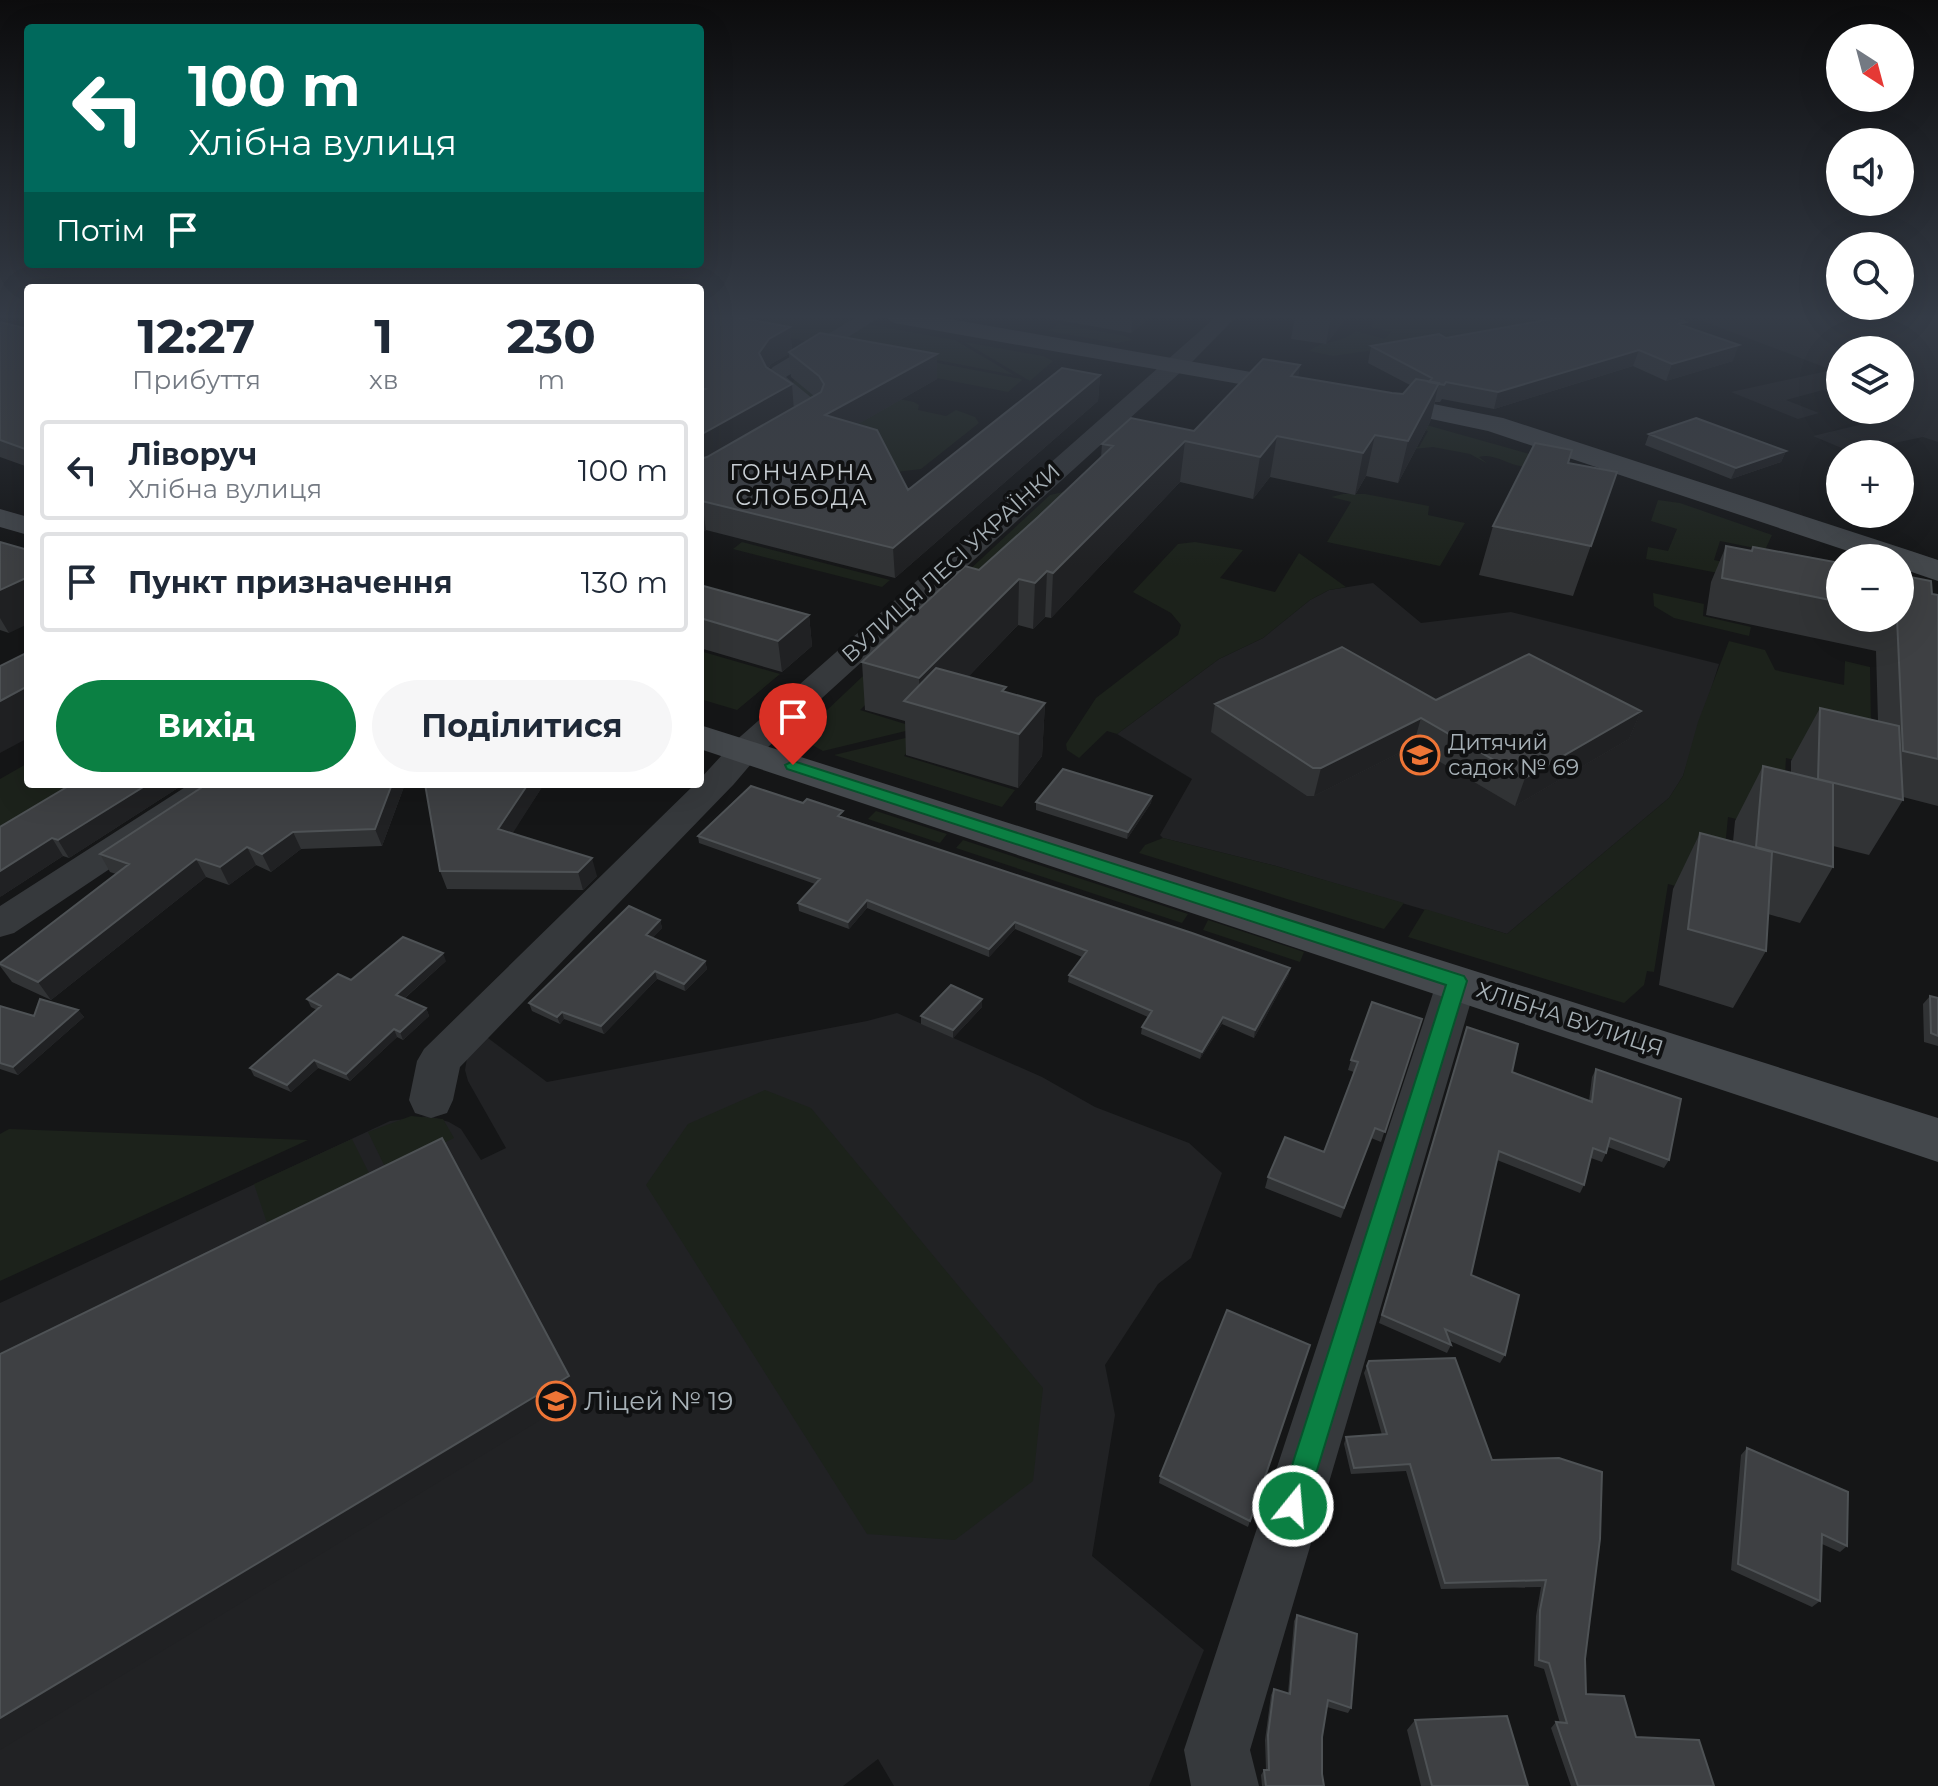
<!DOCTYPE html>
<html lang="uk">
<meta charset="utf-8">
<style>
body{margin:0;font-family:Montserrat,sans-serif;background:#f6f6f7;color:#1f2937;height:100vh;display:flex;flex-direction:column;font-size:30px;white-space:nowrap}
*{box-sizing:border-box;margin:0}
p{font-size:26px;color:#747a83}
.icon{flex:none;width:44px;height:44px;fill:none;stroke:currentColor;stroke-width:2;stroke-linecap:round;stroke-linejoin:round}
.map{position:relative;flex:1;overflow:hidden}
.details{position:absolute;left:24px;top:284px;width:680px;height:504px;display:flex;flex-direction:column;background:#fff;border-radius:8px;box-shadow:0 8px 32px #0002}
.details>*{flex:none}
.hud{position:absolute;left:24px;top:24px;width:680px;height:244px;border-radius:8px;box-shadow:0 8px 32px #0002;background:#00695c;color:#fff;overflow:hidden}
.needle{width:52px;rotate:144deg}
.tools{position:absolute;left:1826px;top:24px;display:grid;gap:16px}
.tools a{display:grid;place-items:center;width:88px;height:88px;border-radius:50%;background:#fff;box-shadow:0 8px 32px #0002;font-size:40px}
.pin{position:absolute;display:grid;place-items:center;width:68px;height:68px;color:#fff;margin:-82px -34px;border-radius:50% 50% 50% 0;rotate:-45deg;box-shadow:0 0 8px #0007}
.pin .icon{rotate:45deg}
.me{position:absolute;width:88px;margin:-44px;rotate:17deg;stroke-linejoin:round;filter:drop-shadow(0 0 6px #0008)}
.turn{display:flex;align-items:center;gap:28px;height:168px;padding:0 32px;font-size:36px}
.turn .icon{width:104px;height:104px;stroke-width:2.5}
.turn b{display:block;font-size:56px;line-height:68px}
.then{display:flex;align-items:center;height:76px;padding:0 32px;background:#0003;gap:16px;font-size:30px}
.eta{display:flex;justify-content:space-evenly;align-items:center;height:136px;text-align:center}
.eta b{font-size:48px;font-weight:700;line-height:56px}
.action{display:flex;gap:16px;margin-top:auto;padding:16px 32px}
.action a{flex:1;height:92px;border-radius:48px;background:#0b8043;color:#fff;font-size:32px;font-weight:700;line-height:92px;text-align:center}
.action a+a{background:#f6f6f7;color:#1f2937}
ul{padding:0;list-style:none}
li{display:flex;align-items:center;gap:24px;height:100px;margin:0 16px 12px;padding:0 16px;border:4px solid #e0e1e3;border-radius:8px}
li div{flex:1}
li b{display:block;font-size:30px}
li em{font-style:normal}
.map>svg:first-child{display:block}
</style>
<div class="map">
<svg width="1938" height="1786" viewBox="0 0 1938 1786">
<rect width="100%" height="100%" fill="#151617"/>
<!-- built -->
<path fill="#212224" d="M1690 316H1938V442L1923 437 1851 452 1813 436 1892 417 1875 410H1900V350H1840V397L1823 390 1786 400 1819 413 1798 419 1731 392 1832 370Z
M1373 583 1421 623 1511 612 1719 664 1683 776 1669 798 1507 934 1276 866 1163 838 1160 835 1192 779 1117 734 1219 659 1263 638 1310 600 1329 590Z
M897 1013 1042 1077 1095 1107 1189 1143 1222 1173 1191 1258 1158 1284 1105 1365 1115 1415 1092 1556 1204 1650 1149 1786H894L878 1759 843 1786H0V1303L390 1121 429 1116 449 1122 461 1129 481 1160 506 1148 468 1081 465 1070 467 1058 484 1035 547 1082 867 1021Z"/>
<!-- green -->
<path fill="#1c221b" d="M776 316H819L855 322 818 343 756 332 754 329Z
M1376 316H1546L1552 318 1470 336 1333 356 1309 351C1324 339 1340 345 1355 331L1385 339 1391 332 1371 327Z
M866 324 955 340 1014 375 839 341Z
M1059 324 1126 336 1132 340 1117 343 1048 331Z
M964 342 1043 356 1053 361 1030 381Z
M872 350 1021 379 1022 380 1008 392 829 357Z
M795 378 914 402 919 405 918 410 946 416 956 410 975 417 979 423 921 469 888 473 859 423 814 405 792 384Z
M1423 424 1540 457 1529 467C1511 468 1495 452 1479 457L1488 464 1470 454 1433 447 1414 449 1378 440 1419 447 1428 431 1421 429Z
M1072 490 964 610 860 710 918 728 823 751 805 741 806 730 939 604V598L1050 495Z
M1343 494H1365L1429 506 1428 515 1465 523 1440 566 1327 542 1351 502 1331 497Z
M1658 500 1680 503 1772 535 1765 550 1720 541 1714 560 1755 569 1754 580 1646 559 1648 547 1668 551 1677 529 1651 521Z
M742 542 890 580 882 587 733 549Z
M1195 542 1243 550 1220 578 1275 592 1299 553 1346 587 1329 590 1310 600 1263 638 1219 659 1117 734 1107 731 1079 758 1067 750 1066 744 1096 698 1178 635 1181 625 1171 613 1133 592 1178 544Z
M1653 593 1704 604 1703 616 1751 627 1749 636 1674 618 1654 606Z
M1729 641 1765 650 1775 670 1844 685 1845 661 1870 667 1872 779 1786 758 1782 830 1728 817 1720 898 1668 884 1654 972 1647 971 1644 985 1624 1003 1408 937 1425 909 1507 934 1669 798 1683 776 1698 722Z
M700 651 780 674 737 710 700 699Z
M922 734 904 756 1015 790 1002 807 834 755Z
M28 763V784H108L0 850V779Z
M876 811 947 834 940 843 868 819Z
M1163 838 1276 866 1404 903 1384 929 1139 853 1145 845Z
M963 840 1188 914 1182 923 956 848Z
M1208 920 1304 952 1300 962 1203 930Z
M765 1090 811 1108 1043 1388 1033 1481 955 1540 867 1534 646 1185 688 1124Z
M411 1116 443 1119 454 1138 387 1171 368 1132Z
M9 1129 308 1140 0 1281V1134Z
M352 1139 372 1179 269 1229 254 1184Z"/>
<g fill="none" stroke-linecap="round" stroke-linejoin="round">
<!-- street -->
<path fill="#36393c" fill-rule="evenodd" d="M858 316H881L786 377 818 403 823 412 820 417 709 483 700 485V468L800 411 770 390 764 377 773 367Z
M1217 316H1237L1194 360 757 757 734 784 460 1067 453 1100 447 1113 431 1118 415 1113 409 1100 417 1061 424 1049 695 784H700V779L733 743Z
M190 784H231L226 791 14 933 0 937V906Z
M1457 966 1471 971 1477 981 1250 1750 1259 1786H1191L1184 1750 1437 981 1443 971Z"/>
<!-- secondary -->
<path fill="#44484c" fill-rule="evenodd" d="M883 316H933L1302 381 1311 383 1314 388 1311 393 1302 395 894 323Z
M1374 392 1503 418 1911 551 1938 560V581L1900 568V558H1869L1488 431 1365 405 1361 400 1365 395Z
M0 509 28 517V535L0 527Z
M700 725 1938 1118V1162L700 749Z"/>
</g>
<!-- wall -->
<path fill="#313335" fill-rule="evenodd" d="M700 316 790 327 792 350 937 354V379L858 424 908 490 1100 375 1098 401 895 578 706 530 700 534ZM789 354 791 377 814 396 794 407 768 369 771 364Z
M1035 316H1152L1131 333Z
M1295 316H1348L1326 344 1291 339Z
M1525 316H1677L1676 319 1684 326 1733 361 1666 381 1633 366 1494 409 1442 399 1440 402H1435L1430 422 1398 483 1366 476 1355 495 1270 477 1253 499 1180 482 1051 618 1045 617 1033 629 1018 625 968 677 1006 692 1045 703 1042 756 1018 788 906 755 905 721 865 710 862 662 979 570 1101 458 1102 444 1194 431 1300 365 1298 377 1392 393 1403 394 1410 385 1368 363 1371 346 1446 338 1539 321Z
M0 322 28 329V467L0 457Z
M1649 434 1786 451 1781 462 1731 479 1645 445Z
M1568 463 1617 472 1573 596 1479 575 1493 526Z
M0 542 9 633 0 630Z
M1726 546 1751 551 1840 563V618H1900L1932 594 1938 595V806L1903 797V800L1869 855 1833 846V867L1800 923 1768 914 1766 951 1733 1008 1659 985 1673 889 1700 833 1733 842 1735 821 1763 766 1791 773V761L1820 708 1878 721 1876 651 1706 615 1711 582Z
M700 585 809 615 812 646 782 672 700 648Z
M1436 700 1641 711 1629 739 1515 806 1413 746 1314 796H1307L1211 732 1215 704Z
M72 784H184L69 858 63 856 0 897Z
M207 784H405L382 846 301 849 271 872 256 865 229 885 206 877 51 1000 12 982 0 966V963L116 874 110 872 100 854Z
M425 784H544L512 833 597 876 583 890 447 889 440 871Z
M1152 796 1151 803 1127 839 1036 810V802Z
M844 817 1290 968 1288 976 1254 1038 1222 1024 1200 1059 1141 1034 1142 1027 1148 1017 1068 982 1069 975 1082 957 1015 929 989 957 867 908 849 929 799 911 798 903 815 884 699 843 698 836Z
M660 920 662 928 652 938 705 961 707 969 685 991 657 979 604 1034 564 1019 560 1024 532 1011 529 1003Z
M446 961 404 999 426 1008 429 1016 403 1040 397 1037 350 1081 318 1068 291 1092 254 1076 250 1068 317 1010 311 1007 307 999 351 980Z
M1930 996 1938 998V1046L1924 1042 1923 1004Z
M982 999V1007L953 1038 921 1024V1016Z
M0 1006 34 1016 78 1010 84 1017 18 1075 0 1069Z
M1422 1019 1381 1142 1371 1138 1341 1218 1265 1188 1268 1177 1324 1152 1354 1072 1348 1070 1351 1060Z
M1467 1027 1512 1072 1589 1101 1592 1077 1596 1069 1669 1160 1664 1168 1608 1147 1606 1153 1602 1162 1591 1158 1584 1185 1580 1193 1497 1160 1471 1275 1505 1355 1500 1363 1450 1341 1451 1345 1447 1353 1379 1323Z
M1310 1345 1248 1527 1159 1483 1160 1476Z
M1369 1361 1492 1460 1585 1659 1586 1694 1636 1737 1714 1786H1571L1551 1728 1556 1722 1560 1723 1544 1669 1534 1666 1536 1616 1541 1587 1441 1589 1406 1471 1351 1474 1344 1444 1346 1437 1382 1435 1364 1373Z
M1747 1448 1847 1546 1840 1552 1822 1544 1820 1601 1812 1607 1731 1570 1741 1455Z
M1297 1615 1351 1708 1348 1713 1327 1707 1322 1737V1774L1324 1786H1262L1261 1775 1264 1770H1266L1265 1740 1271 1695 1274 1689 1288 1693 1294 1621Z
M1415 1720 1528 1786H1421L1407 1730Z"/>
<!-- shaded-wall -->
<path fill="#202123" d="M1133 316H1152L1131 333Z
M1331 316H1348L1326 344Z
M790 327 792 352H789V354L771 364 761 378 759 353 769 339Z
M1739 345 1733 361 1666 381 1672 364Z
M1639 350 1633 366 1494 409 1498 392Z
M937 354V379L827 442 825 415Z
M1300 365 1294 404 1291 376Z
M1100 375 1098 401 895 578 893 548Z
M1439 383 1430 422 1398 483 1408 441Z
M792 384 794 411 700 465V435Z
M1375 435 1366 476 1355 495 1363 453Z
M1277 436 1270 477 1253 499 1260 457Z
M1185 441 1180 482 1051 618 1053 573Z
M1786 451 1781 462 1731 479 1736 468Z
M702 501 706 530 700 534V502Z
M1047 571 1045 617 1033 629 1035 583Z
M28 577V624L9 633 0 618V590Z
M1019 579 1018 625 936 710 920 706 919 678Z
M809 615 812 646 782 672 778 641Z
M28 686V738L0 753V701Z
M1045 703 1042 756 1018 788 1019 734Z
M1641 711 1629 739 1515 806 1525 778Z
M1421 718 1413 746 1314 796 1321 768Z
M148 784H184L69 858 58 840Z
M392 784H405L382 846 375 829Z
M528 784H544L504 847 498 829Z
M1152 796 1151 803 1127 839 1128 832Z
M293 832 301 849 271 872 262 854Z
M52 838 63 856 0 897V871Z
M247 847 256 865 229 885 220 867Z
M592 858 597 876 583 890 578 872Z
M196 859 206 877 51 1000 38 982Z
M867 900V908L849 929 848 922Z
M660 920 662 928 647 943 646 935Z
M1015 922V929L989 957V949Z
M443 953 446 961 399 1003 396 995Z
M705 961 707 969 685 991 684 984Z
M1290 968 1288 976 1254 1038 1255 1030Z
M655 971 657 979 604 1034 601 1026Z
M982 999V1007L953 1038V1030Z
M426 1008 429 1016 403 1040 400 1032Z
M78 1010 84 1017 18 1075 13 1067Z
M562 1012 564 1019 560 1024 557 1017Z
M1223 1017 1222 1024 1200 1059 1202 1052Z
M394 1029 397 1037 350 1081 346 1074Z
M314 1060 318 1068 291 1092 287 1085Z
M569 1376 578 1397 0 1750V1718Z"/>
<!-- building -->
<path fill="#3e4043" stroke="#4e5255" stroke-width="2" d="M700 316H730L790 327 769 339 759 353 766 367 792 384 700 435V391L705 389 700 388Z
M1568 316H1670L1686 322 1678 324 1739 345 1672 364 1639 350 1498 392 1446 382 1444 385 1429 382 1432 378 1371 346 1439 334 1446 338Z
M0 322 28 329V450L0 440Z
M820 333 937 354 825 415 877 430 908 490 1062 368 1100 375 893 548 702 501 700 502V459L707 457 821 392 824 384 819 376 789 352Z
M1263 359 1300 365 1291 376 1392 393 1403 394 1416 379 1439 383 1408 441 1375 435 1363 453 1277 436 1260 457 1185 441 1053 573 1047 571 1035 583 1019 579 919 678 862 662 965 566 979 570 1038 517 1113 446 1102 444 1131 418 1194 431Z
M1696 418 1786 451 1736 468 1649 434Z
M1535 443 1572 450 1568 463 1617 472 1591 546 1493 526Z
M0 542 28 550V577L0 590Z
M1726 546 1752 551 1753 547 1840 563V602L1722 578Z
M1900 575 1931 581 1932 594 1938 595V759L1903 751 1897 618H1900Z
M700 585 809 615 778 641 700 618Z
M1342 647 1436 700 1529 654 1641 711 1525 778 1421 718 1321 768H1313L1215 704Z
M28 652V686L0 701V666Z
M936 668 1006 687 1002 691 1045 703 1019 734 904 701Z
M1820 708 1899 726 1903 800 1818 779Z
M1763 766 1833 783V867L1756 847Z
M1063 769 1152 796 1128 832 1036 802Z
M72 784H148L58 840 52 838 0 871V827Z
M207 784H392L375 829 293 832 262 854 247 847 220 867 196 859 38 982 0 964V963L129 864 100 854Z
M425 784H528L498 829 592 858 578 872 440 871Z
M751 786 803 803 807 799 843 811 838 816 1192 933 1290 968 1255 1030 1223 1017 1202 1052 1142 1027 1152 1011 1069 975 1087 951 1015 922 989 949 867 900 848 922 798 903 820 879 698 836Z
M1700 833 1772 852 1766 951 1688 929Z
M629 906 660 920 646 935 705 961 684 984 655 971 601 1026 562 1012 557 1017 529 1003Z
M403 937 443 953 396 995 426 1008 400 1032 394 1029 346 1074 314 1060 287 1085 250 1068 321 1006 307 999 338 974 351 980Z
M951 985 982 999 953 1030 921 1016Z
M1930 996 1938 998V1036L1931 1033Z
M40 999 78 1010 13 1067 0 1063V1006L34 1016Z
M1372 1002 1422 1019 1385 1132 1375 1128 1344 1208 1268 1177 1285 1137 1324 1152 1358 1062 1351 1060Z
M1467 1027 1518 1044 1512 1072 1592 1102 1596 1069 1681 1099 1669 1160 1610 1138 1606 1153 1593 1148 1584 1185 1499 1151 1471 1275 1519 1295 1505 1355 1445 1329 1451 1345 1382 1315Z
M442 1138 569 1376 0 1718V1354Z
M1227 1310 1310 1345 1250 1521 1160 1476Z
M1455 1358 1492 1460 1559 1458 1602 1472 1600 1539 1585 1659 1586 1694 1624 1696 1636 1737 1699 1740 1714 1786H1578L1556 1722 1567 1723 1549 1663 1539 1660 1540 1610 1546 1580 1445 1583 1410 1464 1354 1468 1346 1437 1387 1434 1367 1366 1369 1361Z
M1747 1448 1848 1492 1847 1546 1822 1534 1820 1601 1738 1564Z
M1297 1615 1357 1634 1351 1708 1328 1700 1322 1737V1774L1324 1786H1266L1264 1770H1269L1268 1735 1274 1689 1290 1694Z
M1507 1716 1528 1786H1432L1415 1720Z"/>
<!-- sky -->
<linearGradient id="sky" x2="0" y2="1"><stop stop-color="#0c0c0d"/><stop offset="0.56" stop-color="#353c47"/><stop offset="1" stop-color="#353c47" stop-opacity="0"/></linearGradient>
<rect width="1938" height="566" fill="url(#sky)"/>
<!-- route -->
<path fill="#0b8043" stroke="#07532c" stroke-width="2" d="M793 761 1464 976 1467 981 1303 1516 1293 1520 1283 1516 1279 1506 1446 985 787 769 785 765Z"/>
<!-- icons -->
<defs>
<symbol id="school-ring" viewBox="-11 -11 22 22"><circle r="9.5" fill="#101112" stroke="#ee7536" stroke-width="1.5"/><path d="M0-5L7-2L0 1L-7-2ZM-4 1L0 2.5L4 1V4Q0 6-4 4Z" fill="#ee7536"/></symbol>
</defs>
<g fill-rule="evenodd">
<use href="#school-ring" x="1398" y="733" width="44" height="44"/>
<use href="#school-ring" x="534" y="1379" width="44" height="44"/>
</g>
<g text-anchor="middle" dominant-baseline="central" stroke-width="8" stroke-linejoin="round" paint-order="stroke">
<!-- far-quarter labels -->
<g font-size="22" letter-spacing="2" fill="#c8ced3" stroke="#101112">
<text x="802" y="472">ГОНЧАРНА<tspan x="802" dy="25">СЛОБОДА</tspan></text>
</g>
<!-- street labels -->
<g font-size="22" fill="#a7b1b7" stroke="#101112">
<text transform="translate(951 563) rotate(-42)">ВУЛИЦЯ ЛЕСІ УКРАЇНКИ</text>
<text transform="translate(1570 1019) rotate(18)">ХЛІБНА ВУЛИЦЯ</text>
</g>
<!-- poi labels -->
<g font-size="22" fill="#a7b1b7" stroke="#101112" text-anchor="start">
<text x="1448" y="742">Дитячий<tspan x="1448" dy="25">садок № 69</tspan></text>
</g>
<!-- near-poi labels -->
<g font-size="26" fill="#a7b1b7" stroke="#101112" text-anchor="start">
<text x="584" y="1401">Ліцей № 19</text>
</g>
</g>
</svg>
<div class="tools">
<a><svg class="needle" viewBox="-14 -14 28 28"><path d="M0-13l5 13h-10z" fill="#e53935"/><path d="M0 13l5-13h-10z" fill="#747a83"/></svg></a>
<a><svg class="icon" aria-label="sound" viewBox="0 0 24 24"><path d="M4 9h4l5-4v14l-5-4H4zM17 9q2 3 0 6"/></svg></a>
<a><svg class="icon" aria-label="search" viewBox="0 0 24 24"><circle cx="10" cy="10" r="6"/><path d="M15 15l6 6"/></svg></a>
<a><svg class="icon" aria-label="layers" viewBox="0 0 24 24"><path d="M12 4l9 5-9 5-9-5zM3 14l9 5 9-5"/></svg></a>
<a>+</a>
<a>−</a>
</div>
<div class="pin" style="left:793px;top:765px;background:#d93025"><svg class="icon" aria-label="arrive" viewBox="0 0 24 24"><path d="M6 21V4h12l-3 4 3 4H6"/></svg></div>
<svg class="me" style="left:1293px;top:1506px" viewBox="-20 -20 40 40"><circle r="17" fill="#0b8043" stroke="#fff" stroke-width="3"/><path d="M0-11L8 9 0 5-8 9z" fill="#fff"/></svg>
<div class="hud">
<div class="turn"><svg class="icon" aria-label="left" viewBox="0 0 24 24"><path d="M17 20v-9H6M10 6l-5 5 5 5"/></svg><div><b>100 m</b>Хлібна вулиця</div></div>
<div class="then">Потім<svg class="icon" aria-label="arrive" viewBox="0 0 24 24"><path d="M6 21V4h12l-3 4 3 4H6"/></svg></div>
</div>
<section class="details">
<div class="eta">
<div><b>12:27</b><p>Прибуття</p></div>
<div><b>1</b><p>хв</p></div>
<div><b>230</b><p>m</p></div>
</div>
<ul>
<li><svg class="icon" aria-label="left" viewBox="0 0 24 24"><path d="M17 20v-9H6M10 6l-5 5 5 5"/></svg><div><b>Ліворуч</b><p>Хлібна вулиця</p></div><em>100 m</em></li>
<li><svg class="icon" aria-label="arrive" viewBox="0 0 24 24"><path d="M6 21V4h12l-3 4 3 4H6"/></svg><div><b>Пункт призначення</b></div><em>130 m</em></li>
</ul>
<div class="action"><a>Вихід</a><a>Поділитися</a></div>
</section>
</div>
